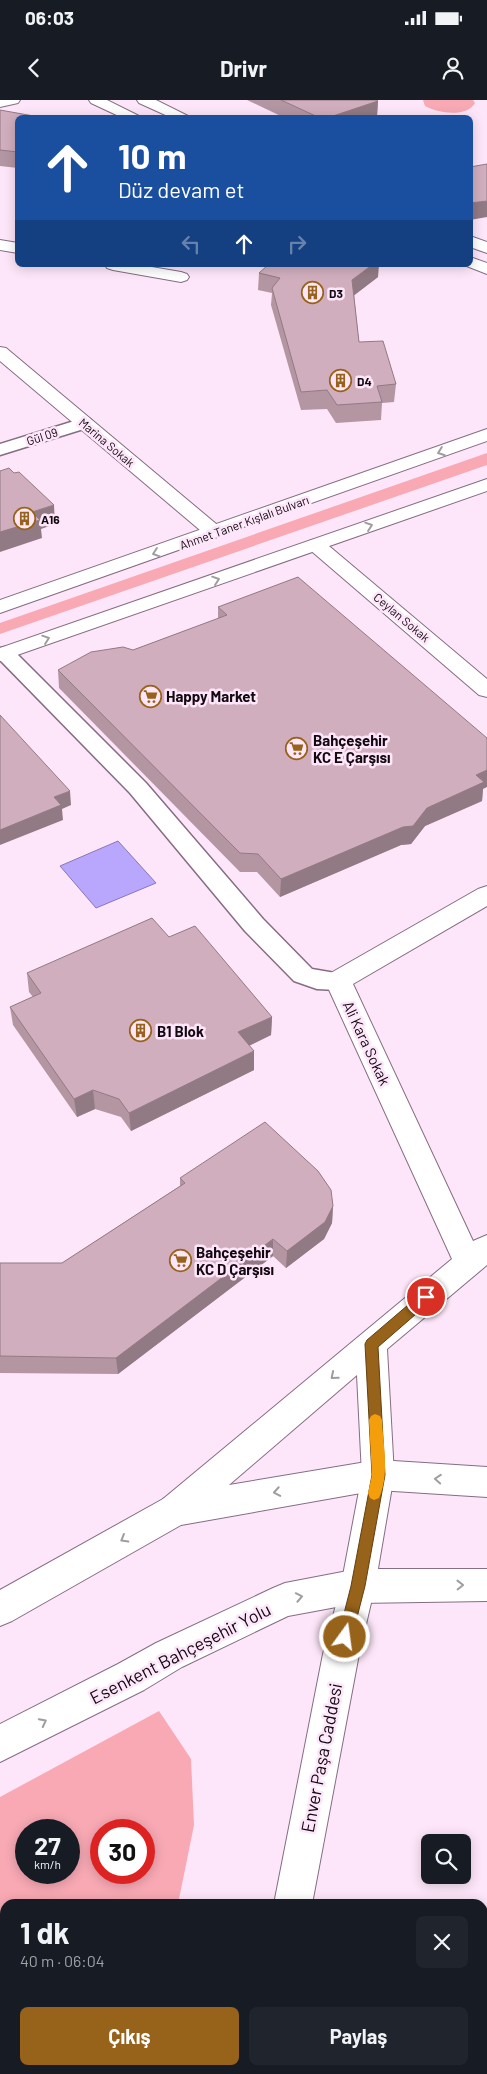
<!DOCTYPE html>
<html lang="tr">
<meta charset="utf-8">
<style>
body{margin:0;font-family:Barlow,sans-serif;background:#20242c;color:#f1f3f6;height:100vh;display:flex;flex-direction:column;font-size:19px;white-space:nowrap}
*{box-sizing:border-box;margin:0}
p{font-size:16px;color:#9ea1a6}
.icon{flex:none;width:28px;height:28px;fill:none;stroke:currentColor;stroke-width:2;stroke-linecap:round;stroke-linejoin:round}
.map{position:relative;flex:1;overflow:hidden}
.sheet{position:absolute;left:0px;top:1799px;width:488px;height:176px;display:flex;flex-direction:column;background:#171b24;border-radius:15px 15px 0 0;box-shadow:0 2px 12px #0003}
.sheet>*{flex:none}
.hud{position:absolute;left:15px;top:15px;width:458px;height:152px;border-radius:8px;box-shadow:0 2px 12px #0003;background:#1a4fa0;color:#fff;overflow:hidden}
.controls{position:absolute;left:421px;top:1734px;display:grid;gap:10px}
.controls a{display:grid;place-items:center;width:50px;height:50px;border-radius:8px;background:#171b24;box-shadow:0 2px 12px #0003;font-size:25px}
.speed{position:absolute;left:15px;top:1719px;display:flex;gap:10px;font-size:25px;font-weight:700;text-align:center}
.speed>*{display:grid;place-content:center;width:65px;height:65px;border-radius:50%;background:#171b24;box-shadow:0 2px 12px #0003;line-height:1}
.speed small{font-size:12px;font-weight:400}
.speed .limit{border:8px solid #d22;background:#fff;color:#111}
.pin{position:absolute;display:grid;place-items:center;width:42px;height:42px;color:#fff;margin:-21px;border:2px solid #fff;border-radius:50%;box-shadow:0 1px 5px #0007}
.me{position:absolute;width:55px;margin:-28px;rotate:14deg;stroke-linejoin:round;filter:drop-shadow(0 0 4px #0008)}
.turn{display:flex;align-items:center;gap:18px;height:105px;padding:0 20px;font-size:22px}
.turn .icon{width:65px;height:65px;stroke-width:2.5}
.turn b{display:block;font-size:35px;line-height:42px}
.lanes{display:flex;align-items:center;height:48px;padding:0 20px;background:#0003;justify-content:center;gap:25px;direction:ltr}
.lanes .off{opacity:.35}
.round{display:grid;place-items:center;flex:none;width:52px;height:52px;border-radius:8px;background:#20242c}
.overview{display:flex;align-items:center;justify-content:space-between;height:85px;padding:0 20px}
h1{font-size:30px;font-weight:700;line-height:38px}
.action{display:flex;gap:10px;margin-top:auto;padding:10px 20px}
.action a{flex:1;height:58px;border-radius:8px;background:#976219;color:#fff;font-size:20px;font-weight:700;line-height:58px;text-align:center}
.action a+a{background:#20242c;color:#f1f3f6}
.status{display:flex;justify-content:space-between;align-items:center;height:35px;padding:0 25px;background:#171b24;direction:ltr}
.status svg{height:14px;fill:currentColor}
header{display:flex;justify-content:space-between;align-items:center;height:65px;padding:0 20px;background:#171b24;font-size:22px;font-weight:700}
.map>svg:first-child{display:block}
</style>
<div class="status"><b>06:03</b><svg viewBox="0 0 49 12"><path d="M0 12V9h3v3zM5 12V6h3v6zM10 12V3h3v9zM15 12V0h3v12zM26 1h20v11H26zM47 4h2v5h-2z"/></svg></div>
<header><svg class="icon" aria-label="back" viewBox="0 0 24 24"><path d="M15 5l-7 7 7 7"/></svg>Drivr<svg class="icon" aria-label="person" viewBox="0 0 24 24"><circle cx="12" cy="8" r="4"/><path d="M4 21q1-7 8-7t8 7"/></svg></header>
<div class="map">
<svg width="487" height="1974" viewBox="0 0 487 1974">
<rect width="100%" height="100%" fill="#fde6f9"/>
<!-- green -->
<path fill="#f8a9b4" fill-rule="evenodd" d="M423 0H473L475 3C467 18 437 13 425 6Z
M487 353V365L0 534V523Z
M159 1611 191 1659 194 1725 178 1804H5V1970H146L145 1974H0V1697ZM26 1730H69V1772H26ZM101 1730H144V1772H101Z"/>
<!-- water -->
<path fill="#b8a7fd" stroke="#8678b6" d="M118 741 156 783 96 808 60 766Z"/>
<g fill="none" stroke-linecap="round" stroke-linejoin="round">
<defs>
<path id="lane" d="M84 318 90 319 93 323 90 327 0 355V344Z
M5 547 12 549 146 683 263 819 312 869 347 875 350 881 347 887 338 890 317 889 294 881 245 831 130 693 0 560V548Z"/>
<path id="street" d="M0 0H20L18 3 0 7Z
M0 140 18 143V153L0 150Z
M105 165H140L181 172 187 174 189 177 187 180 181 182 113 170 107 168Z
M0 247 6 248 221 428 224 432 221 436 214 438 207 436 0 261Z
M316 439 323 441 487 579V597L479 595 309 449 306 445 309 441Z
M487 786V806L353 884 473 1141 487 1135V1165L387 1249 394 1375 375 1486 359 1554 312 1804H274L323 1554 341 1486 362 1375 357 1275 187 1421 175 1426 163 1421 158 1410 163 1399 452 1159 325 881 329 874 478 789Z
M241 1970H283L282 1974H240Z"/>
<path id="secondary" d="M89 0H107L143 18H123L91 3Z
M137 0H156L192 18H172L139 3Z
M470 136 487 142V153L470 147Z
M470 157 487 163V174L464 165H470Z
M487 329V341L0 513V500Z
M487 379V391L0 561V548Z"/>
<path id="primary" d="M378 1360 487 1367V1397L378 1390 181 1425 12 1521 0 1526V1490L163 1399 175 1394Z
M358 1469H487V1501L358 1503 288 1516 182 1567 144 1590 0 1662V1624L118 1564 156 1543 273 1488 285 1483Z"/>
</defs>
<!-- lane casing -->
<use href="#lane" stroke="#866d82" stroke-width="3"/>
<!-- street casing -->
<use href="#street" stroke="#866d82" stroke-width="2"/>
<!-- secondary casing -->
<use href="#secondary" stroke="#866d82" stroke-width="2"/>
<!-- primary casing -->
<use href="#primary" stroke="#866d82" stroke-width="2"/>
<!-- lane -->
<use href="#lane" fill="#fff" fill-rule="evenodd"/>
<!-- street -->
<use href="#street" fill="#fff" fill-rule="evenodd"/>
<!-- secondary -->
<use href="#secondary" fill="#fff" fill-rule="evenodd"/>
<!-- primary -->
<use href="#primary" fill="#fff" fill-rule="evenodd"/>
</g>
<!-- wall -->
<path fill="#b496a3" d="M247 0H377L378 1 377 16 374 18H285Z
M0 10 18 18V68L0 66Z
M259 173 378 177 354 195 359 242 396 284 394 302 382 303 381 320 336 323 327 309 301 310 271 205 272 193 258 190Z
M218 507 483 689 482 701 425 726 411 744 401 745 280 797 257 772H240L59 588 58 570 133 550 218 519Z
M169 837 272 917 271 935 249 946 254 951V970L131 1031 121 1017 95 1009 77 1017 13 925 10 907 33 897 29 892 27 873Z
M180 1078 333 1106 332 1123 324 1139 286 1168 273 1156 118 1274 0 1273V1163H62L180 1086Z"/>
<!-- shaded-wall -->
<path fill="#927a84" d="M378 1 377 16 374 18H327Z
M487 101V117L470 120V103Z
M372 165H379L378 177 352 197V180Z
M54 405 55 424 41 429 42 438 0 452V432L32 412Z
M487 670V687L483 689 482 701 425 726 411 744 401 745 280 797 281 779 427 708 476 675Z
M70 691 71 705 62 709 63 720 0 745V730L54 697Z
M272 917 271 935 238 951V932Z
M254 951V970L131 1031 129 1013Z
M93 990 95 1009 77 1017 74 999Z
M333 1106 332 1123 324 1139 286 1168 287 1151Z
M273 1139V1156L118 1274 116 1258Z"/>
<!-- building -->
<path fill="#d1aebd" stroke="#927a84" d="M281 0H377L378 1 327 18H320Z
M0 10 45 18H18V52L0 50Z
M487 64V101L470 103V67Z
M268 165H372L352 180 359 242 383 241 396 284 377 286 382 302 337 305 327 290 301 292 272 188 280 178 259 173Z
M9 368 14 373 19 372 54 405 32 412 40 420 0 432V371Z
M298 477 487 638V670L476 675 484 682 427 708 413 726 403 727 281 779 258 754 240 753 58 570 91 552 123 547 133 550 227 515 218 507Z
M0 615 70 691 54 697 61 705 0 730Z
M152 818 169 837 195 826 272 917 238 932 254 951 129 1013 119 999 93 990 74 999 10 907 41 893 27 873Z
M265 1022 318 1071 331 1090 333 1106 325 1122 287 1151 273 1139 116 1258 0 1256V1163H62L185 1083 180 1078Z"/>
<!-- one-way arrows -->
<defs><path id="oneway-chevron" d="M-2-3.5L2.5 0L-2 3.5" fill="none" stroke-width="1.6" stroke-linecap="round" stroke-linejoin="round" transform="scale(1.25)"/></defs>
<g stroke="#a09da0">
<use href="#oneway-chevron" transform="translate(441 352) rotate(160)"/>
<use href="#oneway-chevron" transform="translate(369 426) rotate(-19)"/>
<use href="#oneway-chevron" transform="translate(156 453) rotate(161)"/>
<use href="#oneway-chevron" transform="translate(216 480) rotate(-19)"/>
<use href="#oneway-chevron" transform="translate(46 539) rotate(-19)"/>
<use href="#oneway-chevron" transform="translate(334 1276) rotate(140)"/>
<use href="#oneway-chevron" transform="translate(438 1379) rotate(-176)"/>
<use href="#oneway-chevron" transform="translate(277 1392) rotate(170)"/>
<use href="#oneway-chevron" transform="translate(124 1439) rotate(150)"/>
<use href="#oneway-chevron" transform="translate(460 1485) rotate(-1)"/>
<use href="#oneway-chevron" transform="translate(299 1497) rotate(-11)"/>
<use href="#oneway-chevron" transform="translate(43 1622) rotate(-27)"/>
</g>
<!-- route -->
<path fill="#976219" stroke="#624010" d="M426 1192 431 1193 433 1197 431 1201 378 1247 385 1375 365 1486 352 1537 350 1542 345 1544 340 1542 338 1537 351 1486 372 1375 365 1244 367 1240 422 1193Z"/>
<!-- slow -->
<path fill="#f59e0b" d="M375 1314 380 1316 382 1320C383 1345 390 1374 379 1398L374 1400 370 1398 368 1393 372 1375 369 1320 371 1316Z"/>
<!-- icons -->
<defs>
<symbol id="building-ring" viewBox="-11 -11 22 22"><circle r="9.5" fill="#fde6f9" stroke="#976219" stroke-width="1.5"/><path d="M-4-6H4V6H1V3H-1V6H-4ZM-2.5-4.3h1.7v1.8h-1.7ZM.8-4.3h1.7v1.8H.8ZM-2.5-1h1.7V.8h-1.7ZM.8-1h1.7V.8H.8Z" fill="#976219"/></symbol>
<symbol id="supermarket-ring" viewBox="-11 -11 22 22"><circle r="9.5" fill="#fde6f9" stroke="#976219" stroke-width="1.5"/><path d="M-6-5.5h2.5l.6 2H6L4.5 2H-2.5L-4.4-4H-6ZM-1.5 3.2a1.3 1.3 0 1 0 .1 0ZM3 3.2a1.3 1.3 0 1 0 .1 0Z" fill="#976219"/></symbol>
</defs>
<g fill-rule="evenodd">
<use href="#building-ring" x="300" y="180" width="25" height="25"/>
<use href="#building-ring" x="328" y="268" width="25" height="25"/>
<use href="#building-ring" x="12" y="406" width="25" height="25"/>
<use href="#supermarket-ring" x="138" y="584" width="25" height="25"/>
<use href="#supermarket-ring" x="284" y="636" width="25" height="25"/>
<use href="#building-ring" x="128" y="918" width="25" height="25"/>
<use href="#supermarket-ring" x="168" y="1148" width="25" height="25"/>
</g>
<g text-anchor="middle" dominant-baseline="central" stroke-width="5" stroke-linejoin="round" paint-order="stroke">
<!-- far-poi labels -->
<g font-size="12" font-weight="bold" fill="#120911" stroke="#fde6f9" text-anchor="start">
<text x="329" y="193">D3</text>
<text x="357" y="281">D4</text>
<text x="41" y="419">A16</text>
</g>
<!-- far-street labels -->
<g font-size="12" fill="#120911" stroke="#fde6f9">
<text transform="translate(42 336) rotate(-18)">Gül 09</text>
<text transform="translate(107 342) rotate(40)">Marina Sokak</text>
<text transform="translate(244 422) rotate(-20)">Ahmet Taner Kışlalı Bulvarı</text>
<text transform="translate(402 517) rotate(40)">Ceylan Sokak</text>
</g>
<!-- poi labels -->
<g font-size="15" font-weight="bold" fill="#120911" stroke="#fde6f9" text-anchor="start">
<text x="166" y="596">Happy Market</text>
<text x="313" y="640">Bahçeşehir<tspan x="313" dy="17">KC E Çarşısı</tspan></text>
<text x="157" y="931">B1 Blok</text>
<text x="196" y="1152">Bahçeşehir<tspan x="196" dy="17">KC D Çarşısı</tspan></text>
</g>
<!-- street labels -->
<g font-size="15" fill="#120911" stroke="#fde6f9">
<text transform="translate(367 943) rotate(65)">Ali Kara Sokak</text>
</g>
<!-- near-street labels -->
<g font-size="18" fill="#120911" stroke="#fde6f9">
<text transform="translate(180 1553) rotate(-27)">Esenkent Bahçeşehir Yolu</text>
<text transform="translate(321 1658) rotate(-79)">Enver Paşa Caddesi</text>
</g>
</g>
</svg>
<div class="controls">
<a><svg class="icon" aria-label="search" viewBox="0 0 24 24"><circle cx="10" cy="10" r="6"/><path d="M15 15l6 6"/></svg></a>
</div>
<div class="speed"><div>27<small>km/h</small></div><div class="limit">30</div></div>
<div class="pin" style="left:426px;top:1197px;background:#d93025"><svg class="icon" aria-label="arrive" viewBox="0 0 24 24"><path d="M6 21V4h12l-3 4 3 4H6"/></svg></div>
<svg class="me" style="left:345px;top:1537px" viewBox="-20 -20 40 40"><circle r="17" fill="#976219" stroke="#fff" stroke-width="3"/><path d="M0-11L8 9 0 5-8 9z" fill="#fff"/></svg>
<div class="hud">
<div class="turn"><svg class="icon" aria-label="ahead" viewBox="0 0 24 24"><path d="M12 20V5M6 11l6-6 6 6"/></svg><div><b>10 m</b>Düz devam et</div></div>
<div class="lanes"><svg class="icon off" aria-label="left" viewBox="0 0 24 24"><path d="M17 20v-9H6M10 6l-5 5 5 5"/></svg><svg class="icon" aria-label="ahead" viewBox="0 0 24 24"><path d="M12 20V5M6 11l6-6 6 6"/></svg><svg class="icon off" aria-label="right" viewBox="0 0 24 24"><path d="M7 20v-9h11M14 6l5 5-5 5"/></svg></div>
</div>
<section class="sheet">
<div class="overview"><div><h1>1 dk</h1><p>40 m · 06:04</p></div><a class="round"><svg class="icon" aria-label="close" viewBox="0 0 24 24"><path d="M6 6l12 12M18 6L6 18"/></svg></a></div>
<div class="action"><a>Çıkış</a><a>Paylaş</a></div>
</section>
</div>
